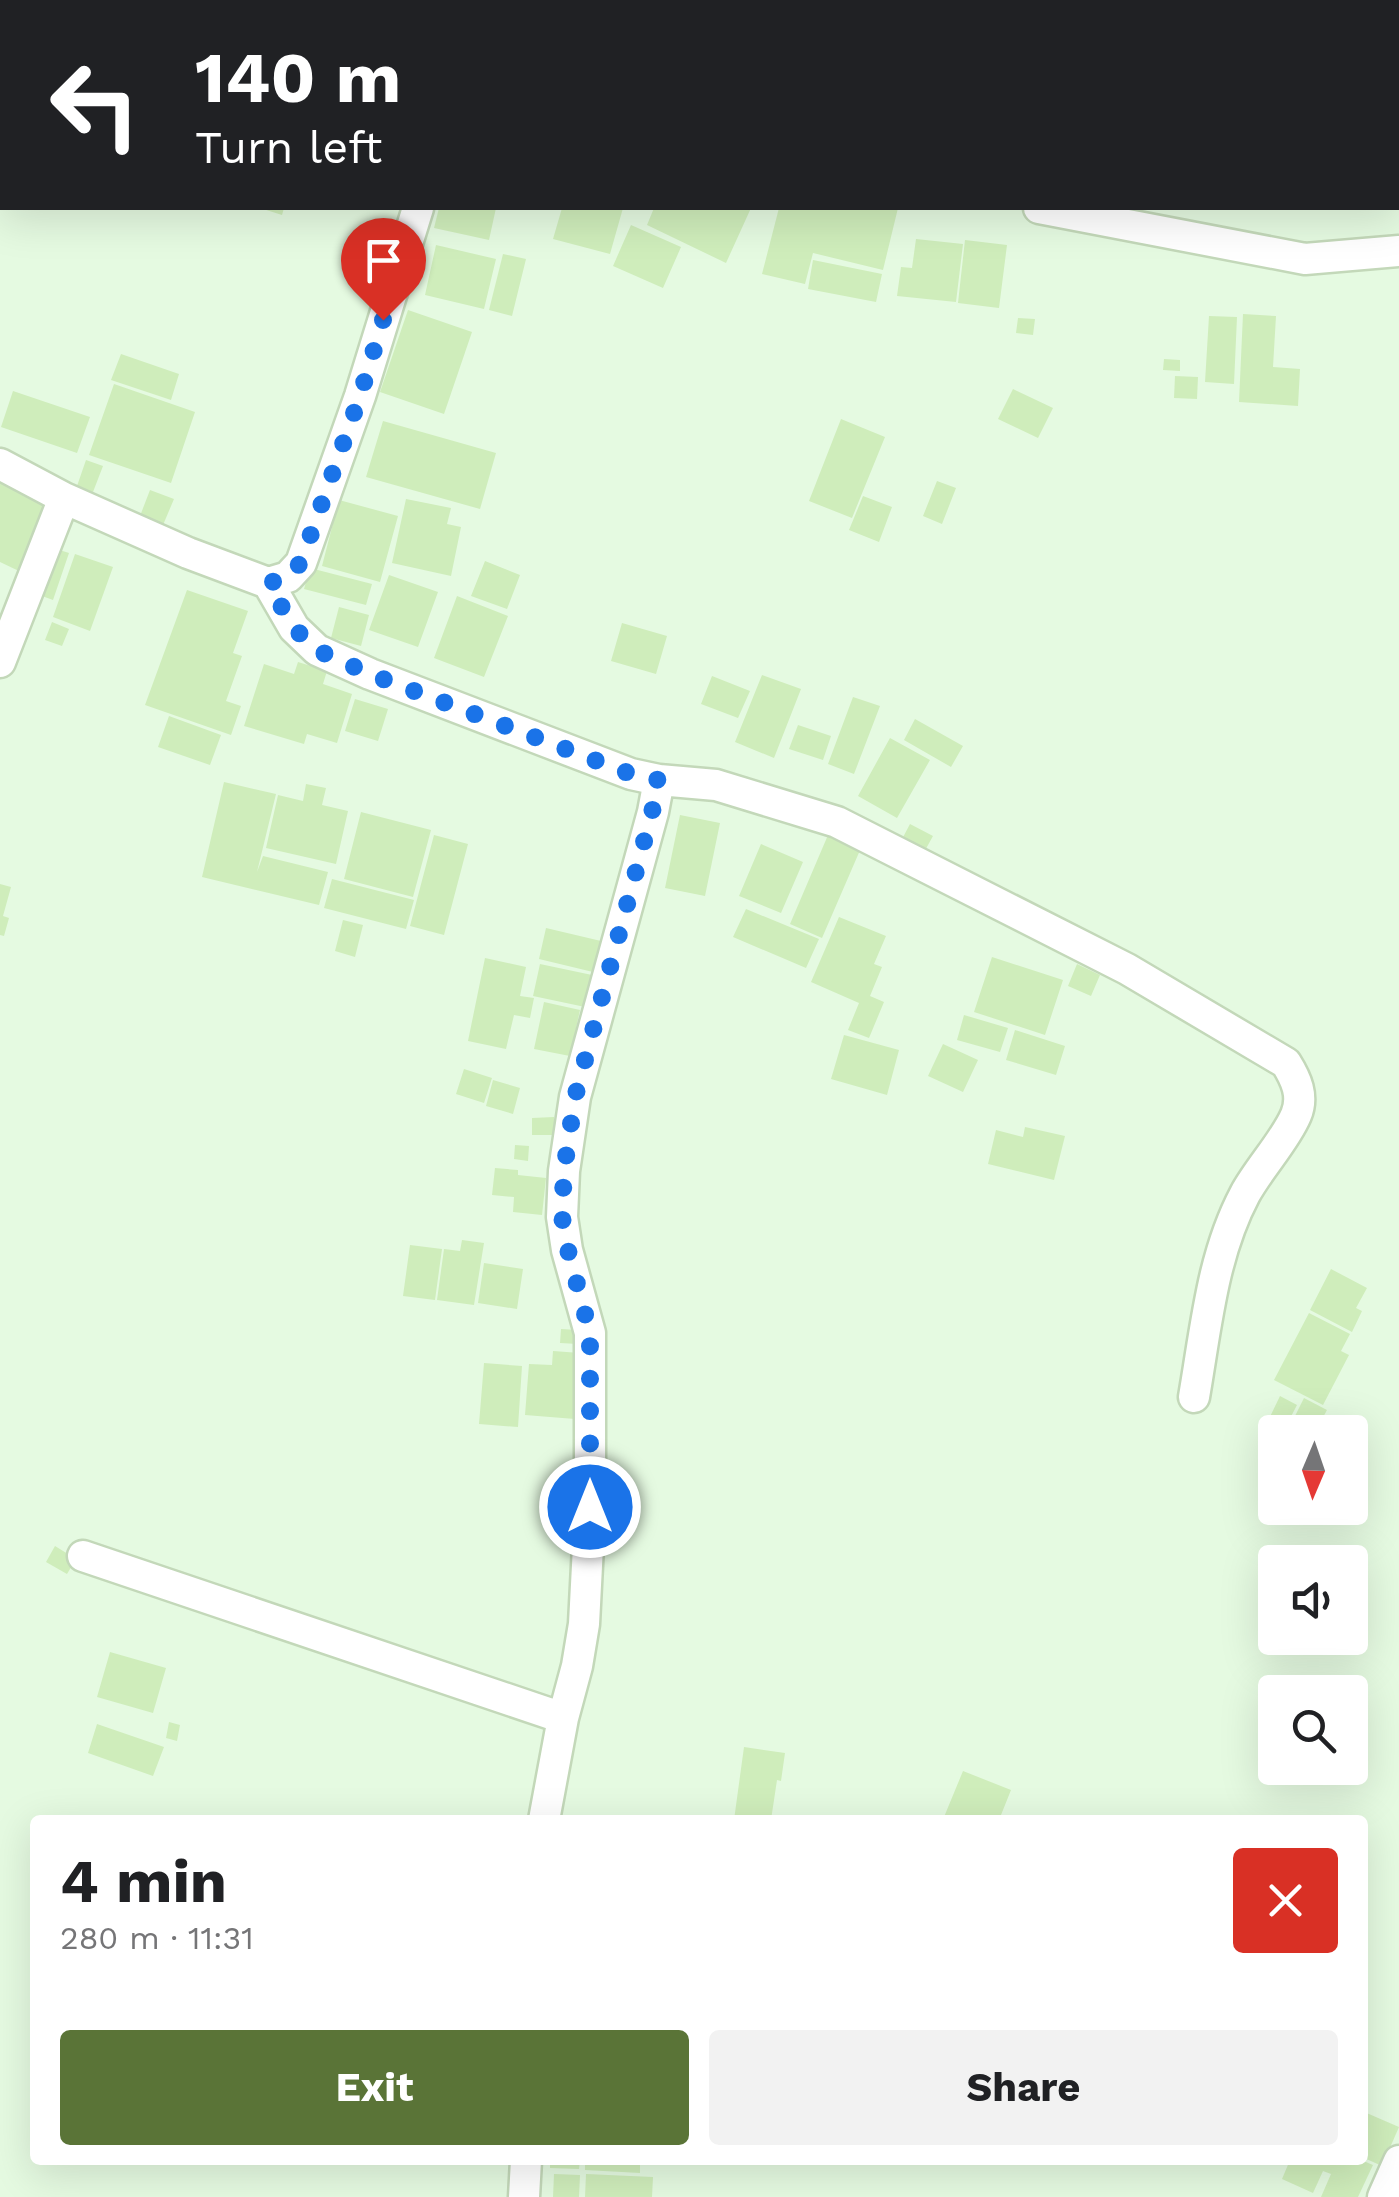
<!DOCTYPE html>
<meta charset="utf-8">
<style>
body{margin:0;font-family:"Work Sans",sans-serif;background:#f2f2f2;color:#202124;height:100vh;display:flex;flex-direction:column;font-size:38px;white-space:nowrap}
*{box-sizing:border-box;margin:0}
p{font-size:32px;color:#757577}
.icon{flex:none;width:55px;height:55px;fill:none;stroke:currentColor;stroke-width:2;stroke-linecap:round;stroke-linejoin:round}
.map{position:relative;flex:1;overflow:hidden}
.sheet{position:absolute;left:30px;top:1815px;width:1338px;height:350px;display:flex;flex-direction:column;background:#fff;border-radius:10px;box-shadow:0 10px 40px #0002}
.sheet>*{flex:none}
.banner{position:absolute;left:0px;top:0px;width:1400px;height:210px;box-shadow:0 10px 40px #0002;background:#202124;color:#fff;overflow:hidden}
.needle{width:65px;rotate:182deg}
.tools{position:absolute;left:1258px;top:1415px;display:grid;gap:20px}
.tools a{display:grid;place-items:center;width:110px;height:110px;border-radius:10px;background:#fff;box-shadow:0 10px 40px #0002;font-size:50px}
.pin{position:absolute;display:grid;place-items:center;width:85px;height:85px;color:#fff;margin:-102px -42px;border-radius:50% 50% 50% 0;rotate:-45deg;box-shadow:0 0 10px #0007}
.pin .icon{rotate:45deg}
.me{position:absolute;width:110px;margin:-55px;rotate:0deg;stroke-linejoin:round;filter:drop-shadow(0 0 8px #0008)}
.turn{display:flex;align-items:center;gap:35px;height:210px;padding:0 30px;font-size:45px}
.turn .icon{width:130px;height:130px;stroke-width:2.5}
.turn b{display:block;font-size:70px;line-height:85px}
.round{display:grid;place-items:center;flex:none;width:105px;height:105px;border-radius:10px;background:#f2f2f2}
.headline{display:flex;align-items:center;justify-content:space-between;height:170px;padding:0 30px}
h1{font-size:60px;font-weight:700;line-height:75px}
.action{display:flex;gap:20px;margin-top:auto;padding:20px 30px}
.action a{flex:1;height:115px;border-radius:10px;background:#5a7437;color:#fff;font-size:40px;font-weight:700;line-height:115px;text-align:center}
.action a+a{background:#f2f2f2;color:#202124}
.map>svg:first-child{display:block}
</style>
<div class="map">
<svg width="1399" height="2197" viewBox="0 0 1399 2197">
<rect width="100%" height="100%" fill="#e5fae1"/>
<!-- building -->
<path fill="#cfedbb" d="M260 208H284L282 215Z
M439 208H496L489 240 434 228Z
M562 208H623L610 254 553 239Z
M654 208H751L726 263 647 225Z
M779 208H898L883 270 813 253 805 284 762 274Z
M631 225 681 247 663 288 613 266Z
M916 239 963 244 956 302 897 296 901 267 912 268Z
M965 240 1007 245 999 308 958 303Z
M436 245 496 259 484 309 425 295Z
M503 254 526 259 512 316 489 310Z
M813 260 882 274 876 302 808 289Z
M408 310 472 332 444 414 380 392Z
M1243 314 1276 316 1273 367 1300 369 1298 406 1239 402Z
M1209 316 1237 317 1234 384 1205 382Z
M1018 318 1035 319 1033 335 1016 333Z
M121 354 179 374 171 400 111 380Z
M1164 359 1180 360V371L1163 370Z
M1175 376 1198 377 1197 399 1174 398Z
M114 384 195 412 171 483 89 455Z
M1013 389 1053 408 1038 438 998 419Z
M13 391 90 417 77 453 1 427Z
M841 419 885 437 852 518 809 501Z
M383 421 496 453 480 509 366 477Z
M86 460 103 466 93 492 77 486Z
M0 479 55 506 21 572 0 562Z
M937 481 956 488 942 524 923 516Z
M150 490 174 499 163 525 140 516Z
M863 496 892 507 879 542 849 530Z
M406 499 451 508 447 524 461 527 451 576 392 563Z
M339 500 398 516 380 582 322 566Z
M47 546 69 553 53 600 31 592Z
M75 554 113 567 90 631 53 617Z
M485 561 520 575 507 609 471 596Z
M310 568 372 584 366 605 304 589Z
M389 575 438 592 418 647 369 630Z
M187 590 248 611 233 653 242 656 226 701 241 706 231 735 145 705Z
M457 596 508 616 484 677 434 658Z
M339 607 369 615 361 646 331 638Z
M52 622 69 629 62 646 45 640Z
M622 623 667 636 656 674 611 661Z
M298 662 327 671 323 684 352 694 337 743 307 734 304 744 244 726 264 664 294 674Z
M762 675 801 689 774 758 735 742Z
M712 676 750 691 738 718 701 704Z
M853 697 880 706 854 774 828 764Z
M355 699 388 709 378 741 345 731Z
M169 716 221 735 210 765 158 747Z
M915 719 963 746 951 767 904 740Z
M798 725 831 736 823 760 789 749Z
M890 738 930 760 897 818 858 796Z
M224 782 276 794 257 872 263 856 328 872 319 905 202 877Z
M306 784 326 788 322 805 348 811 336 864 266 848 278 795 303 801Z
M361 812 431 830 413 897 344 879Z
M680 815 720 823 705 896 665 888Z
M910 824 933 836 923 854 901 841Z
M831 828 864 841 822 938 790 924Z
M434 835 468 844 444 935 410 926Z
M761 844 803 862 781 913 739 896Z
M332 879 414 900 406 929 324 908Z
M0 884 11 887 3 916 9 918 4 936 0 935Z
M746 909 819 939 806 968 733 937Z
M839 917 886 936 874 964 882 967 870 996 884 1002 869 1038 848 1030 859 1003 811 982Z
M343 920 363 925 355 957 335 951Z
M546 928 601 941 593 972 539 959Z
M992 957 1063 980 1045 1035 974 1012Z
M485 958 526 967 520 996 534 998 530 1018 514 1015 506 1049 468 1041Z
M540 964 592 975 585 1007 533 996Z
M1077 964 1100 975 1091 996 1068 986Z
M544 1002 580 1010 570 1056 534 1049Z
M964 1015 1008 1028 1000 1052 957 1040Z
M1015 1030 1065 1046 1056 1075 1006 1060Z
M844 1035 899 1050 887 1095 831 1079Z
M943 1044 978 1060 963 1092 928 1076Z
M464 1069 492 1078 484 1103 456 1094Z
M493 1080 520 1088 513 1114 486 1106Z
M554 1117V1135H532V1118Z
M1025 1127 1065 1136 1054 1180 988 1164 996 1130 1023 1137Z
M515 1145 529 1146 528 1161 514 1159Z
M495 1168 518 1170V1175L546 1178 542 1215 513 1212 514 1197 492 1195Z
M462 1240 484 1243 474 1305 437 1300 444 1249 460 1251Z
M410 1245 442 1249 435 1300 403 1296Z
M484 1263 523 1269 517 1309 478 1303Z
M1331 1269 1367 1288 1356 1308 1362 1311 1352 1332 1310 1310Z
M1309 1313 1350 1334 1341 1351 1349 1355 1323 1405 1274 1380Z
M561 1329 578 1330V1344L560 1343Z
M553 1351 580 1353 575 1419 525 1415 529 1364 552 1365Z
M484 1363 522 1366 518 1427 479 1424Z
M1280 1396 1297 1405 1284 1430 1268 1421Z
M1304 1398 1327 1410 1315 1432 1292 1422Z
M55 1546 76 1559 67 1574 46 1562Z
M110 1652 166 1668 153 1713 97 1697Z
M169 1722 180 1725 177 1741 166 1738Z
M97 1724 164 1747 153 1776 88 1753Z
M744 1747 785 1753 781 1781 777 1780 771 1820H734Z
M963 1771 1011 1790 999 1820H950L944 1817Z
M1362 2111 1399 2127 1382 2166 1362 2157Z
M550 2160H580L579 2169 550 2168Z
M585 2160H640V2173L585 2170Z
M1290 2160H1361L1373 2165 1358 2197H1321L1331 2174 1323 2171 1313 2193 1282 2179Z
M554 2174 580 2175 579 2197H553Z
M586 2174 653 2177 652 2197H585Z"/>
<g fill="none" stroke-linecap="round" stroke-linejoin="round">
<defs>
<path id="minor" d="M493 2V0
M1039 208 1305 259 1399 251
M0 464 64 498 188 553 268 583 288 577 301 563 360 396 418 208
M268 583 294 628 317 650 370 674 631 774 659 780 653 812 575 1097 564 1171 562 1217 567 1250 590 1333V1507L584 1624 577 1666 563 1718 544 1820
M0 662 64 498
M659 780 716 785 837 822 1127 969 1286 1063C1296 1079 1304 1096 1296 1115 1285 1141 1259 1168 1245 1194 1212 1256 1206 1328 1194 1397
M83 1556 563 1718
M524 2197 526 2160
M1383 2197 1399 2161"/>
</defs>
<!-- minor casing -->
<use href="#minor" stroke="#c3d8b9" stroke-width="35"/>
<!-- minor -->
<use href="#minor" stroke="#fff" stroke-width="30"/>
</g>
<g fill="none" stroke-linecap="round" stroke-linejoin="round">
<!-- route -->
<path stroke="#1a73e8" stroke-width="18" stroke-dasharray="0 32.4" d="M383 320 360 396 301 562 288 578 268 583 294 628 317 650 370 674 631 774 659 780 652 812 575 1097 564 1170 562 1217 568 1250 590 1333V1507"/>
</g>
</svg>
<div class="tools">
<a><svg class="needle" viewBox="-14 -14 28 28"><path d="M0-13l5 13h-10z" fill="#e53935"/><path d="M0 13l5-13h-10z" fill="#757577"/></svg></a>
<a><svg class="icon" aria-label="sound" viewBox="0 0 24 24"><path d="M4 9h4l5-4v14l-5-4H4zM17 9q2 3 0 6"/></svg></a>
<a><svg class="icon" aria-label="search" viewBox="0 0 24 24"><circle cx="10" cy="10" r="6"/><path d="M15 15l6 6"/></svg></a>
</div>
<div class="pin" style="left:383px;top:320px;background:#d93025"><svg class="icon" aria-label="arrive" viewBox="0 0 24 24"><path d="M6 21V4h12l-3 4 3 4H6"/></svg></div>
<svg class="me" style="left:590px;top:1507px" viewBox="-20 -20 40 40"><circle r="17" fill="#1a73e8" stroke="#fff" stroke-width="3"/><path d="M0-11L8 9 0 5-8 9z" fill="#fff"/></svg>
<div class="banner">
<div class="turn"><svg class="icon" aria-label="left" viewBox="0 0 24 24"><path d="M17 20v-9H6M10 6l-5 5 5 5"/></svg><div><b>140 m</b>Turn left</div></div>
</div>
<section class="sheet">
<div class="headline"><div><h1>4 min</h1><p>280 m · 11:31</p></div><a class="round" style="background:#d93025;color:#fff"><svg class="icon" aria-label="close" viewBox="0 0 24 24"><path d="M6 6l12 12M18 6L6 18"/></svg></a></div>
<div class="action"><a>Exit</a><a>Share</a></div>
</section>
</div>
